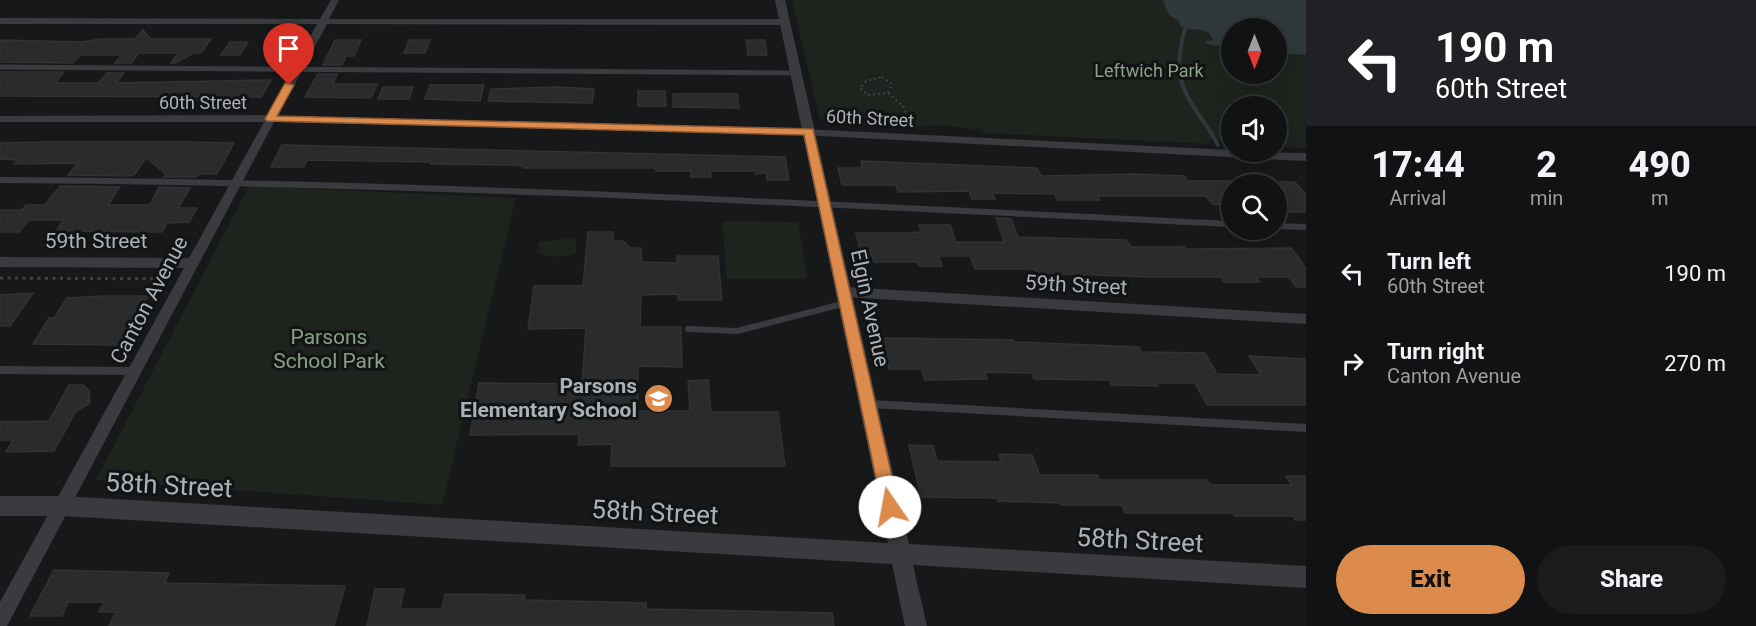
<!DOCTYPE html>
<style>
body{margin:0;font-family:Roboto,sans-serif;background:#1a1b1c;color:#f1f3f6;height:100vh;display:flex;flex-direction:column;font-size:22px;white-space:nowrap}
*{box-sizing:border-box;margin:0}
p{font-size:20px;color:#9c9ea0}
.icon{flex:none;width:33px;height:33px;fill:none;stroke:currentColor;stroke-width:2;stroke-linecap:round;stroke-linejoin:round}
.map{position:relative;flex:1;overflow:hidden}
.sheet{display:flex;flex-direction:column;background:#111213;width:450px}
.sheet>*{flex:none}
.banner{background:#202124;color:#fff;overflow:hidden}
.needle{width:39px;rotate:180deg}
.fabs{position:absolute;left:1221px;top:18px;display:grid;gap:12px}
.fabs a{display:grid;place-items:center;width:66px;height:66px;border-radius:50%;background:#111213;box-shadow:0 6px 24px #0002,0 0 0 2px #303233;font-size:30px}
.pin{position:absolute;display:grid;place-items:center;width:51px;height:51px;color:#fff;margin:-62px -26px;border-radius:50% 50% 50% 0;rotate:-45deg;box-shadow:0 0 6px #0007}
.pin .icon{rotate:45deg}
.me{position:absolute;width:66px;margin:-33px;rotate:348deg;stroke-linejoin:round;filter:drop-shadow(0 0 4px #0008)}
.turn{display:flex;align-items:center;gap:21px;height:126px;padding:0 30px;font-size:27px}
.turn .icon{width:78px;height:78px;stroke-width:2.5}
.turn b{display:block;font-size:42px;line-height:51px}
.eta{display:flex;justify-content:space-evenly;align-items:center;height:102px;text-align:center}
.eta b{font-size:36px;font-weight:800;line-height:42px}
.cta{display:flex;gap:12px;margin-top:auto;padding:12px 30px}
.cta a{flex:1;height:69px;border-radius:36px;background:#dc8b4d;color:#111;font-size:24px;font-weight:800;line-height:69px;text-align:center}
.cta a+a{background:#1a1b1c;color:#f1f3f6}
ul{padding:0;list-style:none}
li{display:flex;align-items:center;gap:18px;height:90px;padding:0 30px}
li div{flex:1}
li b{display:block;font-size:22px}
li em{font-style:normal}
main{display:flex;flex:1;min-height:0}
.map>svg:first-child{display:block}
</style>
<main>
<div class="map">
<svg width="1306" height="626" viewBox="0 0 1306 626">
<rect width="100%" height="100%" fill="#171819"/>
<!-- green -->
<path fill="#1e231e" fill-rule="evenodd" d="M792 0H1306V148L1277 147 1276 106H1232L1231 145 1212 138 1209 144 983 133 982 130 938 125 906 128 831 124H829L831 121 824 118 821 119 819 116ZM1232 28H1276V74H1232Z
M249 186 516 198 442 505 96 480Z
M722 221 798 222 808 279H727Z
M573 238 576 240V253C564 259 548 257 537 252L539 242Z"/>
<!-- water -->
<path fill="#2f393b" d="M1163 0H1306V55L1277 53 1276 28H1232L1231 48 1207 44 1205 41 1213 40C1207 24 1193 33 1180 26L1179 21 1169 15Z"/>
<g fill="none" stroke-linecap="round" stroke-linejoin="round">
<!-- stream -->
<path stroke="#2f393b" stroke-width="4" d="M1185 29C1168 90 1191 96 1218 145"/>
</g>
<!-- building -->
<path fill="#2a2b2d" stroke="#323235" stroke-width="1.5" d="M143 30 151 39H211L201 53H194L175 63H171L178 53H139L131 63H115L122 55H80L73 63 0 62V40L82 42 101 39H135Z
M278 40H293L284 55H270Z
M335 40H361L354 56H346L342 65H323Z
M409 40H430L425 53H404Z
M746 40H765L767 55H748Z
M230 42H248L240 55H221Z
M0 72H64L55 83H98L107 73H124L116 83 271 80 261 97 0 96Z
M318 74H337L333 84H377L371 98 305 97Z
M430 85H484L480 101 425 99Z
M383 87H413L409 99H378Z
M557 87 594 89 592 103 488 101 491 89Z
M638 91H665L666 106H638Z
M673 94H737L739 108 673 107Z
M44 142H191L234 143 217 174H198L196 177H164L166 174 146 158 134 175 128 176 68 175 78 163 14 164 18 160 0 159V143Z
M282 145 785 157 789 180H767L766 173 756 174 755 171H710L711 177H691V171H656V168H523V166L512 165 430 164 431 162 307 160 304 167H271Z
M861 161 1037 168 1041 176 1135 174 1184 176 1187 181H1232V205L1212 204 1206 196H1098L1100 200H1057L1054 194 992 193 995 199H972L969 191 898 192 896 185H842L838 168H862Z
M1276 182H1295L1306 195V212H1288L1283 205H1276Z
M60 186 120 187 108 205H150L159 187 190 188 178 208H197L189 222 167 223 162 232 56 231 64 220H29L19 232H0V210H22L26 205H45Z
M996 218 1011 219 1018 237 1126 240 1131 247H1184L1186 249 1291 248 1306 268V287H1296L1289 277H1256L1260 282H1224L1221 277H1150L1036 273 1035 269H975L970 256H939L942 266H919L918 262H874L872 255H861L856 233H909L921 232 919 225H950L956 242H1004Z
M588 232H613V241H623L630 248H641L642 262 677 263V256H718L722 300H678V294L641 295 640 327H681L682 367 638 366V411H690L688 381 708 380 711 412H778L785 466H611L612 444 578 445 579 434 470 435 479 383 582 384 586 328 528 329 534 286H583Z
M33 293 10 326H0V295Z
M104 296H148L120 345 33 344 49 318H54L67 298Z
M881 338 1013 340 1014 342 1139 347 1141 352 1205 353 1217 374 1261 375 1249 356 1306 359V405H1207L1195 383H1156L1158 386 1111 385 1109 380 1034 379 1032 373 985 372 987 379 925 380 921 369H889Z
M69 385H83L89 390 90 403 76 411 54 451 6 452 13 440H0V422L49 421Z
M909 445 933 446 937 461 1001 462 999 454 1032 455 1040 475H1097L1099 480H1207L1210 485H1292L1286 476H1306V520H1295L1293 516H1235L1233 513H1125L1122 505H1061L1060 503 998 501 997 498 921 497Z
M54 570 169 573 165 583 345 586 334 626H109L116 612H99L104 602H68L62 616H30Z
M375 589H404L400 609H442L445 594 525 595 524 600 646 603V609L832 613 834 626H367Z"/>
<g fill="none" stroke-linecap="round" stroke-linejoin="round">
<!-- path-far1 -->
<path stroke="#3f4244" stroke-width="2" stroke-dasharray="2 3" stroke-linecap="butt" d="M882 77 892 84 888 93 868 95 860 88 866 81Z
M888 93 903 106 911 126"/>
<!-- path -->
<path stroke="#3f4244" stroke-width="3" stroke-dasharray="3 4.5" stroke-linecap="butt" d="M0 278 170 279"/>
<!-- service-far2 -->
<path stroke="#393b3e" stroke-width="5" d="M0 67 796 73"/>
<!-- service-far1 -->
<path stroke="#393b3e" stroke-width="6" d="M0 180C411 182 822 204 1232 224
M1276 226 1306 227
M688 329 737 331 846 303"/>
<!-- service -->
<path stroke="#393b3e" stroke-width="8" d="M0 370 134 371
M871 404 1306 428"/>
<!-- minor -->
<path fill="#393b3e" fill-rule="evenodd" d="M331 0H339L329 19H785L790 22 785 25 327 24 278 116 783 128 1232 150V152L1306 153V161L783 134 274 122 7 626H0V602L184 268 0 267V257L189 258 264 122H0V116L267 115 317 24H0V18L320 19Z
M844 287 1306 314V324L844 297 837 292Z"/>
<!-- tertiary -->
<path fill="#393b3e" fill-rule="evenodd" d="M775 0H785L909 544 1306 566V588L913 565 927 626H905L892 564 62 516H0V496H62L888 543Z"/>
</g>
<!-- route -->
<path fill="#dc8b4d" stroke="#8f5a32" stroke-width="1.5" d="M285 83 294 85 277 116 813 129 899 507 896 512 890 515 884 512 882 507 804 135 267 121 265 119Z"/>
<!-- icons -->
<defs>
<symbol id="school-disc" viewBox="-11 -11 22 22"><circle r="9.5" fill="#dc8b4d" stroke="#121314"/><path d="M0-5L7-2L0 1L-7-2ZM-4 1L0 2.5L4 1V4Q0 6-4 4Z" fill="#fff"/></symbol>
</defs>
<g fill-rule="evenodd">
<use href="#school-disc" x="642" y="382" width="33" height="33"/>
</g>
<g text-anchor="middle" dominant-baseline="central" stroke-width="6" stroke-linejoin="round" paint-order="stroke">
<!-- far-park labels -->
<g font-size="18" fill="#89a085" stroke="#121314">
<text x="1149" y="70">Leftwich Park</text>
</g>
<!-- far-street labels -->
<g font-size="18" fill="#abb2b7" stroke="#121314">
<text x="203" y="102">60th Street</text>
<text transform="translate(870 118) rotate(3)">60th Street</text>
</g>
<!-- street labels -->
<g font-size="21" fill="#abb2b7" stroke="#121314">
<text x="96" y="241">59th Street</text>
<text transform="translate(1076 285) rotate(3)">59th Street</text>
<text transform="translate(149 300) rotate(-62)">Canton Avenue</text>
<text transform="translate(870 308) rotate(78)">Elgin Avenue</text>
</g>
<!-- park labels -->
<g font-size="21" fill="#89a085" stroke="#121314">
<text x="329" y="337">Parsons<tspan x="329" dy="24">School Park</tspan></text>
</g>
<!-- poi labels -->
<g font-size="21" font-weight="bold" fill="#abb2b7" stroke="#121314" text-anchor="end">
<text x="637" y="386">Parsons<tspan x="637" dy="24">Elementary School</tspan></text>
</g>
<!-- near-street labels -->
<g font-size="26" fill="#abb2b7" stroke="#121314">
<text transform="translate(169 485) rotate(3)">58th Street</text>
<text transform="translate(655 512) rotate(3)">58th Street</text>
<text transform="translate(1140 540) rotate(3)">58th Street</text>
</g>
</g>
</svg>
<div class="fabs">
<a><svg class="needle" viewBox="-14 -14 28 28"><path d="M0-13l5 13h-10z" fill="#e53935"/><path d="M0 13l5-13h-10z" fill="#9c9ea0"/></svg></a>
<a><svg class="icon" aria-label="sound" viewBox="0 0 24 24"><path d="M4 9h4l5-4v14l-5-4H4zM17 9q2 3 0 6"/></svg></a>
<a><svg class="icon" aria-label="search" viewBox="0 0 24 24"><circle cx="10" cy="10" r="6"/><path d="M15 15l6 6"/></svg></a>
</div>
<div class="pin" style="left:289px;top:85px;background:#d93025"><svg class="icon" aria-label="arrive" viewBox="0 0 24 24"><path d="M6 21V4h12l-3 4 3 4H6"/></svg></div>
<svg class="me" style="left:890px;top:507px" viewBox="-20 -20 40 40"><circle r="19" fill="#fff"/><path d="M0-13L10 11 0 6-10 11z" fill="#dc8b4d"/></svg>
</div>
<section class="sheet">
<div class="banner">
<div class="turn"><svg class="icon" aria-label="left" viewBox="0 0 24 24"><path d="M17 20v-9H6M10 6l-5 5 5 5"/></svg><div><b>190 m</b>60th Street</div></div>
</div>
<div class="eta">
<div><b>17:44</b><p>Arrival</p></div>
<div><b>2</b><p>min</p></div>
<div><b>490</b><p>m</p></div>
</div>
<ul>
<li><svg class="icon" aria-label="left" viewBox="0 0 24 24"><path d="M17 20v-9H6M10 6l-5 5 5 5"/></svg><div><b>Turn left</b><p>60th Street</p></div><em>190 m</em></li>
<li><svg class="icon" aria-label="right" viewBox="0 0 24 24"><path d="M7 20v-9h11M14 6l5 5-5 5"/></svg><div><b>Turn right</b><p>Canton Avenue</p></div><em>270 m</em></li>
</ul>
<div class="cta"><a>Exit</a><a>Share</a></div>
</section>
</main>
